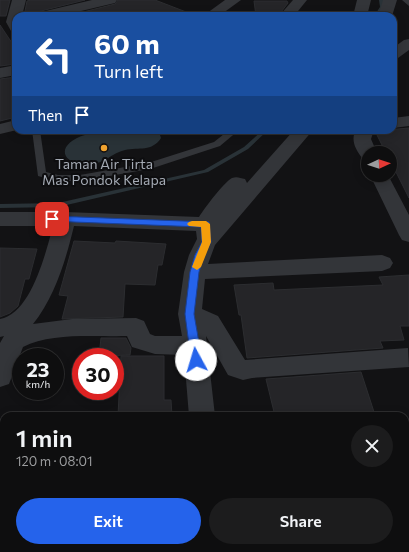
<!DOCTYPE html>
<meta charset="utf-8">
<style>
body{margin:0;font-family:Commissioner,sans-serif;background:#1c1c1d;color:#f1f3f6;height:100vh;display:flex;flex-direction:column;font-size:15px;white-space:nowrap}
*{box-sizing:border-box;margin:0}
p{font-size:13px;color:#9b9c9e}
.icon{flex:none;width:22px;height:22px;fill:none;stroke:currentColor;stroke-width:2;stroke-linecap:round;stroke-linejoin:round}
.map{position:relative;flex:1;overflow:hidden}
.details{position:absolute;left:0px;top:412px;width:409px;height:140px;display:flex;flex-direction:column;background:#0e0e0f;border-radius:12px 12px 0 0;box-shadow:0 2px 10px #0003,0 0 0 1px #2e2e2f}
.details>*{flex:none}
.top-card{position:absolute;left:12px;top:12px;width:385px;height:122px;border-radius:12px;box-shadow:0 2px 10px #0003,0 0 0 1px #2e2e2f;background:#1a4fa0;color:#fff;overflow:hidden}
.needle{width:26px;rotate:87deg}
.controls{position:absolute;left:361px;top:146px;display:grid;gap:8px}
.controls a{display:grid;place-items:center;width:36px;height:36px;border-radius:50%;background:#0e0e0f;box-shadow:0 2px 10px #0003,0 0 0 1px #2e2e2f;font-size:20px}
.speed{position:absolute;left:12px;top:348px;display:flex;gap:8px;font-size:20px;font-weight:700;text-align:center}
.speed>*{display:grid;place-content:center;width:52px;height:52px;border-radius:50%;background:#0e0e0f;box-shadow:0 2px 10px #0003,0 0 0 1px #2e2e2f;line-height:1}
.speed small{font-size:10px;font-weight:400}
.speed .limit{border:6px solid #d22;background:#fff;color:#111}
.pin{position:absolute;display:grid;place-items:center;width:34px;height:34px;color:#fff;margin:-17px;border-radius:8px;box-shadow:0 2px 6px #0006}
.me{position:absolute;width:44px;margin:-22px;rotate:354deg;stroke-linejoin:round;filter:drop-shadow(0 0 3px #0008)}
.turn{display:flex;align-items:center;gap:14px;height:84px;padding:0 16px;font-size:18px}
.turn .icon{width:52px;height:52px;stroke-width:2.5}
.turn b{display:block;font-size:28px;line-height:34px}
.then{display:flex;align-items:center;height:38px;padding:0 16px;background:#0003;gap:8px;font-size:15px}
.round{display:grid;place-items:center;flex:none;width:42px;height:42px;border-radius:21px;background:#1c1c1d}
.head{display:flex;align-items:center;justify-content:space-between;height:68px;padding:0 16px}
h1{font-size:24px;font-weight:600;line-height:30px}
.button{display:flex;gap:8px;margin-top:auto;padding:8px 16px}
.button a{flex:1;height:46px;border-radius:24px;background:#2563eb;color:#fff;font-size:16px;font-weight:600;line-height:46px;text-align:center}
.button a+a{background:#1c1c1d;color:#f1f3f6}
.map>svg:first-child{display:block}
</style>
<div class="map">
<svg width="409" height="552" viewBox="0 0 409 552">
<rect width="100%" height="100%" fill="#121214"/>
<!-- water -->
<path fill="#293237" d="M110 130H155L159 132 161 138C152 152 139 147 125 150 112 153 102 165 88 165 67 165 54 150 77 138 87 133 100 133 110 130Z"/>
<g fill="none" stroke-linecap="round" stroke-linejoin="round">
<!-- stream -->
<path fill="#293237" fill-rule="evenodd" d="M379 0H383L384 7 378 16H374L380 7Z
M263 130H268L248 149 208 172 58 207 0 208V204L58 203 204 170 244 147Z"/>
</g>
<!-- building -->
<path fill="#252528" stroke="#2c2d30" d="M0 0H10L6 16H0Z
M31 0H85L37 12 34 16H24L27 1Z
M118 0H155L194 15 193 16H67L115 4Z
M254 1H287L288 3 278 16H256Z
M0 25 16 49V64L0 66Z
M16 77V117L0 121V79Z
M409 128V198L393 166V159L390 160V153H386L375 131Z
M74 241 115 243 116 241 166 244 162 265H158L155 285 125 284 123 317 62 319 68 296 59 295Z
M0 248 37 249 29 279H25L18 306 10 313 0 317Z
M409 275V326H400L404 340 380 341 383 348 247 358 241 315H239L234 285 273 283 274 290 383 285 379 277Z
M101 338H126L131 348 130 355 99 356Z
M121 356H164V400H171L172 416H118Z
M361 372 375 415 362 416H275L266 379Z"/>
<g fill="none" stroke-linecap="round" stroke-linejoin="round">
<!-- lane -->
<path fill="#333539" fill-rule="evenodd" d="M402 0H409V6Z
M32 130H40L46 172 58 175H80L148 163 214 142 229 130H239L220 146 150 169 80 181H58L38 176Z"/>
<!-- street -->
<path fill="#333539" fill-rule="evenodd" d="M12 0H26L22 16H16V32L11 31 6 22Z
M92 0H117L115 3 60 16H35L37 13Z
M225 0H241L219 16H203Z
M293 0H307L294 16H279Z
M357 0H371L367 16H353Z
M383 0H397L392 16H378Z
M409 39V50L398 58 393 60V48L404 40Z
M16 65V75L0 78V68Z
M409 116V126L393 128V118Z
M16 120 17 130 0 134V124Z
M294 130H313L215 245 208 264 382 255 390 258 393 263 390 268 382 271 205 279 202 309 218 316 245 360 408 348 409 367 252 378 243 380 228 375 206 336 215 416H189L184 355 155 354 132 347 127 336C96 337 51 332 23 347L9 384 0 387V343L4 336 0 337V319C31 314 46 252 53 226H0V212H65L199 217C204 209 224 182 232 178 237 176 240 178 245 179L247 183ZM74 226 196 231 197 239 189 255 184 272 178 314 182 336H155L150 334 144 321 136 318 72 319 33 324C55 297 66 259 74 226Z
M356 130H374L371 139 377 153H368V159L362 158C356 150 350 140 356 130Z
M370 175H388L409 215V242L402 240 399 235Z
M409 459V485L405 486V460Z
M405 537 409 543V552H382L381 548H405Z
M201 548H257L258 552H201Z"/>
</g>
<!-- route -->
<path fill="#2563eb" stroke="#184099" d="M52 216 209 222 211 242 204 255 199 272 194 314 202 360 200 363H193L191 360 185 314 190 272 195 255 202 242 201 227 49 221 48 219Z"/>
<!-- slow -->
<path fill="#f59e0b" d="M192 221H206L210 224 211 242 201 267 197 270 192 267 202 242 201 227 189 226 187 224 189 222Z"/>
<!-- markers -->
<circle fill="#efa22f" stroke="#0d0d0f" stroke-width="1.5" cx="104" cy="148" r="4"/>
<g text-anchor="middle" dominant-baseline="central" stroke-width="4" stroke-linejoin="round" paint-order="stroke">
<!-- poi labels -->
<g font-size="14" fill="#a4aab4" stroke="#0d0d0f">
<text x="104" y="163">Taman Air Tirta<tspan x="104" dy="16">Mas Pondok Kelapa</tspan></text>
</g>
</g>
</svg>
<div class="controls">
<a><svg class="needle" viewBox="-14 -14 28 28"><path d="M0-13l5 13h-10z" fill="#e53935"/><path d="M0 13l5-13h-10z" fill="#9b9c9e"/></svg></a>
</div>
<div class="speed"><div>23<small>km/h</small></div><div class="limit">30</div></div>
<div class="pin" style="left:52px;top:219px;background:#d93025"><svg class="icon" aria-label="arrive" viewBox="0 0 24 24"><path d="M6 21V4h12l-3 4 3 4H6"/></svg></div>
<svg class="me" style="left:196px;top:360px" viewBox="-20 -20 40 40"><circle r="19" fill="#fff"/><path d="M0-13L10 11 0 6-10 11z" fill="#2563eb"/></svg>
<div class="top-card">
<div class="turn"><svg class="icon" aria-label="left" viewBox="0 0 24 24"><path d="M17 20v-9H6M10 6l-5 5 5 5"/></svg><div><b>60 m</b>Turn left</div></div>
<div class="then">Then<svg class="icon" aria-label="arrive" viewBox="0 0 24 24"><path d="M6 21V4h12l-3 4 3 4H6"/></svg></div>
</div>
<section class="details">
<div class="head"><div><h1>1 min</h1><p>120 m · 08:01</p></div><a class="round"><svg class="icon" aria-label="close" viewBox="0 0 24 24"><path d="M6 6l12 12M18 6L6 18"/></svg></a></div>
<div class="button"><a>Exit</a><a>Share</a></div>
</section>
</div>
